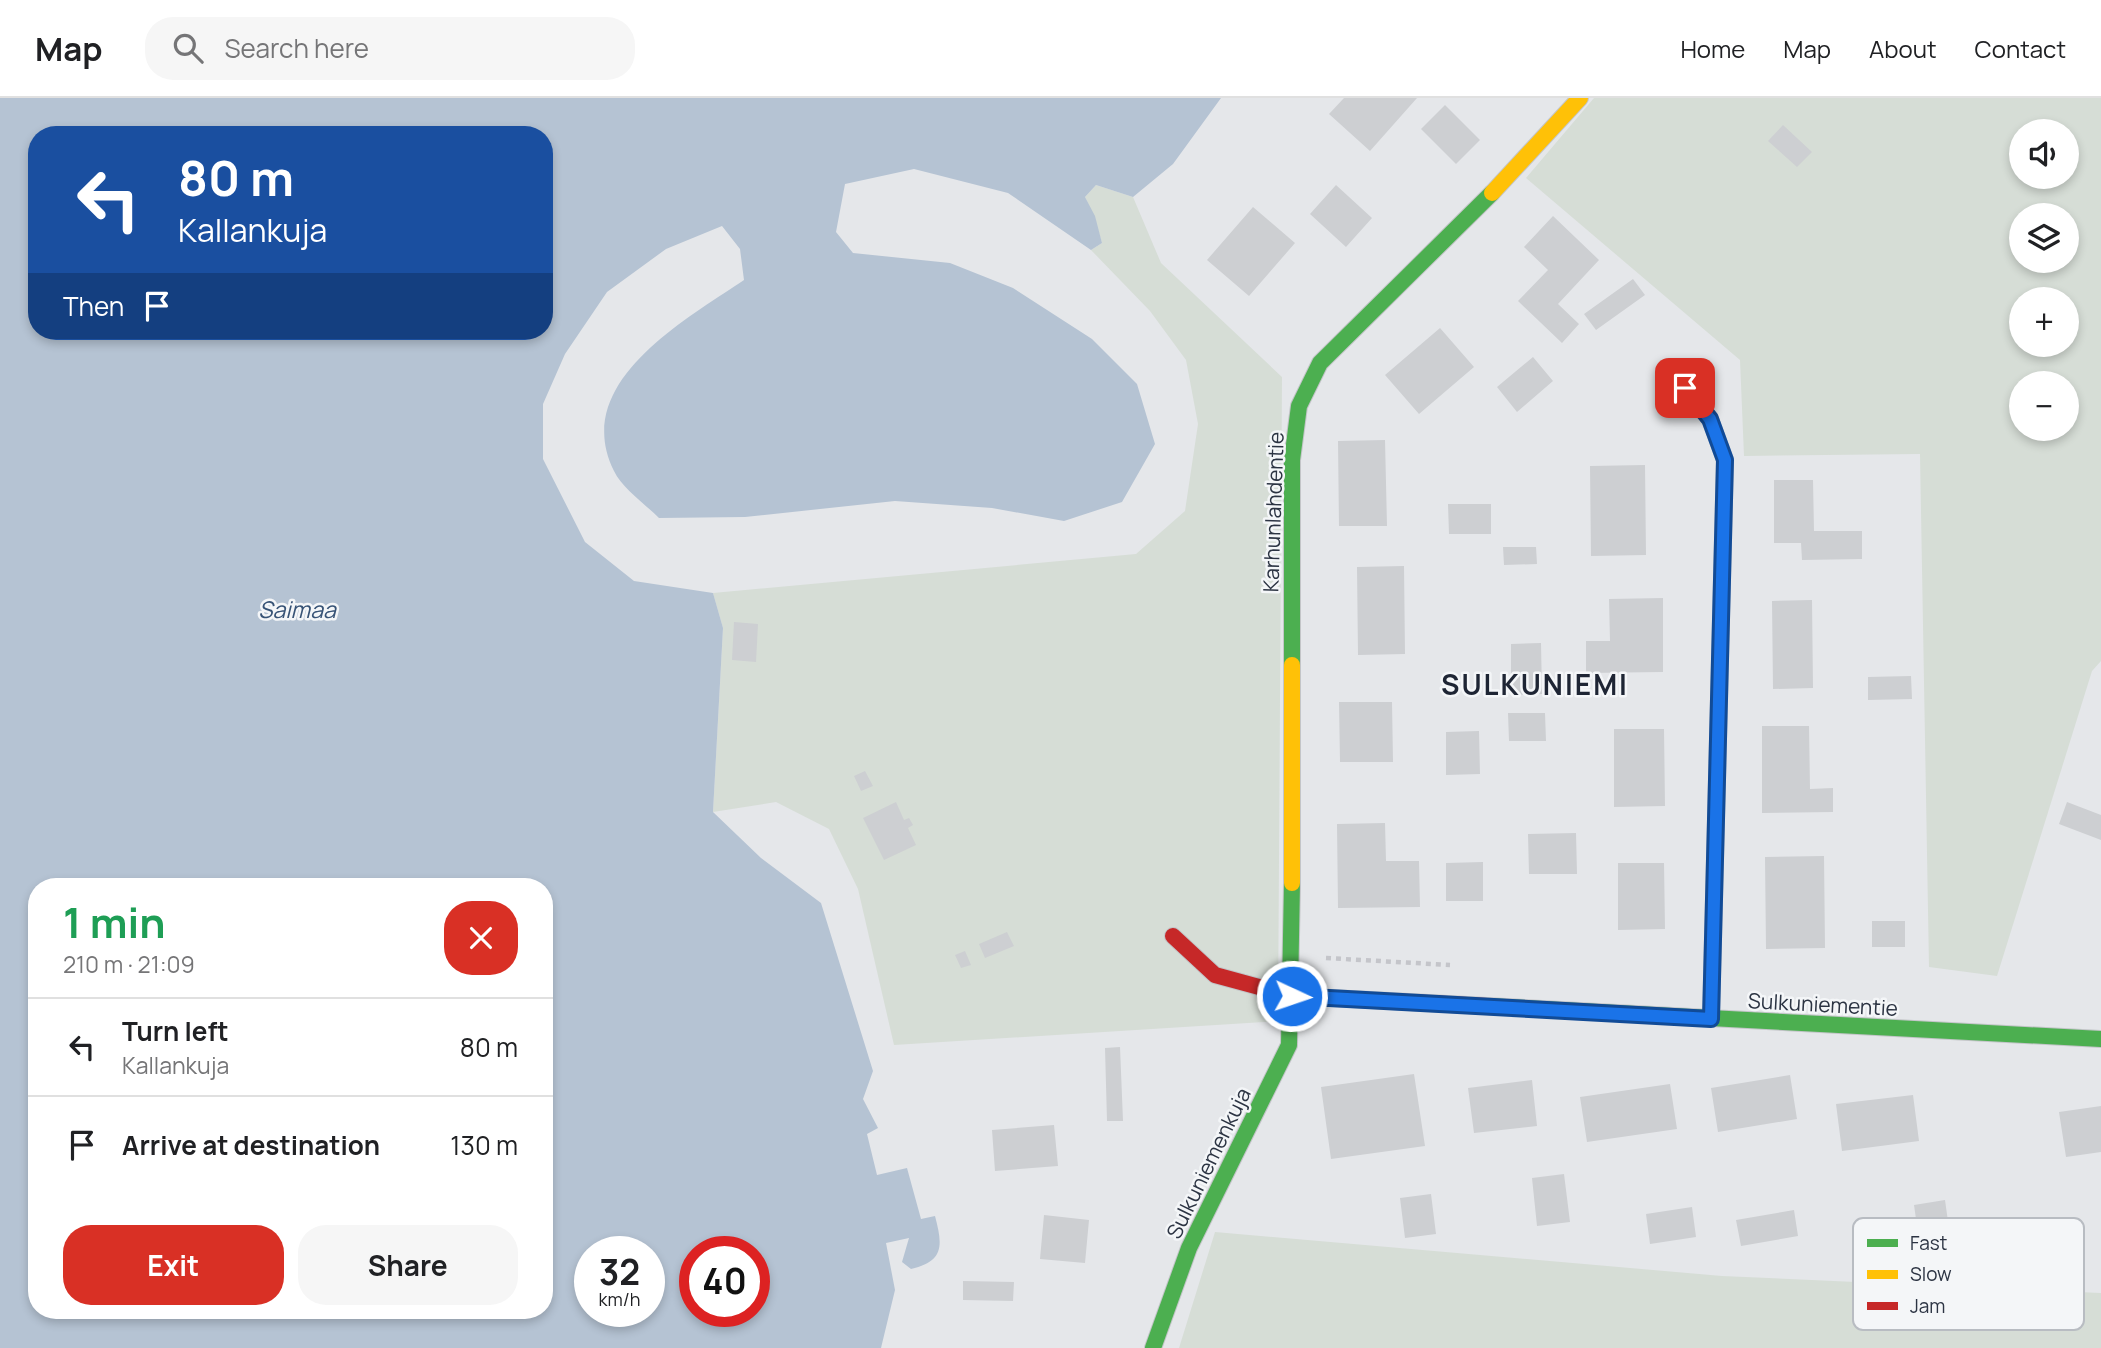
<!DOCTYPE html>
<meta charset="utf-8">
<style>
body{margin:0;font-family:Manrope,sans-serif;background:#f6f6f6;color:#202124;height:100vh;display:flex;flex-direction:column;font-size:26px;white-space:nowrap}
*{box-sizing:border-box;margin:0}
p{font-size:23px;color:#757577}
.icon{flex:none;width:38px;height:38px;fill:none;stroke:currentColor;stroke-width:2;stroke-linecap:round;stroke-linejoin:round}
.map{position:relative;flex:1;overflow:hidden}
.details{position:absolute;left:28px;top:780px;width:525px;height:441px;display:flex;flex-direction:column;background:#fff;border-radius:28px;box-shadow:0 4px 10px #0003}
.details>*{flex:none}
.guide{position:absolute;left:28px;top:28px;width:525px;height:214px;border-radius:28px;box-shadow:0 4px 10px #0003;background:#1a4fa0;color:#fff;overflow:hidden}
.fabs{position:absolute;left:2009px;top:21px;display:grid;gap:14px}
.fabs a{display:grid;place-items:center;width:70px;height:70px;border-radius:50%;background:#fff;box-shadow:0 4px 10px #0003;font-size:35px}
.speed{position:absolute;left:574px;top:1138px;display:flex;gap:14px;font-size:35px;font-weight:700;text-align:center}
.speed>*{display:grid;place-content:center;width:91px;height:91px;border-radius:50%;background:#fff;box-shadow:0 4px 10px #0003;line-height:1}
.speed small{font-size:18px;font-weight:400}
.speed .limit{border:10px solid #d22;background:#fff;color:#111}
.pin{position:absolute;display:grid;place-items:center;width:60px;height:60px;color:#fff;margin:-30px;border-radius:14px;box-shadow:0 4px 10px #0006}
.me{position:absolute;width:77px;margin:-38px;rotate:93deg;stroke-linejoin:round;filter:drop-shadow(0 0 5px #0008)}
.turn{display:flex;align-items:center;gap:24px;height:147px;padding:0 35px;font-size:32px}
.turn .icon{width:91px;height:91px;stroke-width:2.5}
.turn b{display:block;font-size:49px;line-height:60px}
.then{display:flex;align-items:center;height:66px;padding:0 35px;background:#0003;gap:14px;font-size:26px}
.round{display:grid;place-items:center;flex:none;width:74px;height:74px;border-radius:28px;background:#f6f6f6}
.headline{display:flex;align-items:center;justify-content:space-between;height:119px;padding:0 35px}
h1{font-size:42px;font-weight:700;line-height:52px;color:#1e9e55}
.button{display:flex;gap:14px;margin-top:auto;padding:14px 35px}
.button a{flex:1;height:80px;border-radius:28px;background:#d93025;color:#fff;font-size:28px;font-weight:700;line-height:80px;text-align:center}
.button a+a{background:#f6f6f6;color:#202124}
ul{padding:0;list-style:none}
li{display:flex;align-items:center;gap:21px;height:98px;padding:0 35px;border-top:2px solid #e0e0e0}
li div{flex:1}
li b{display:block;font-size:26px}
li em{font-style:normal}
header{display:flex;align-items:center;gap:42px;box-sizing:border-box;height:98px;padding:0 35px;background:#fff;border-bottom:2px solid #e0e0e0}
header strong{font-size:33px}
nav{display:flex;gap:38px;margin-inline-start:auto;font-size:24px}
.search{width:490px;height:63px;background:#f6f6f6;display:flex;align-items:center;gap:18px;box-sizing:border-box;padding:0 24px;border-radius:28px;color:#757577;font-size:26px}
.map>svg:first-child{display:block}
</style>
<header>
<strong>Map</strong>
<div class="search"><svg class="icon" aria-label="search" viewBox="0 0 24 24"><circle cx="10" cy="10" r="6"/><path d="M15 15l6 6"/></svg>Search here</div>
<nav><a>Home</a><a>Map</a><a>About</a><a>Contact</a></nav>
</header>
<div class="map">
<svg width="2101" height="1250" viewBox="0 0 2101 1250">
<rect width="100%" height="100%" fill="#e5e7ea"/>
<!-- green -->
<path fill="#d6ddd6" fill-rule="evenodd" d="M1594 0H2101V563L2092 573 1997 878 1929 869 1920 356 1744 358 1740 262 1526 80ZM2021 33H2067V79H2021ZM2021 117H2067V163H2021ZM2021 201H2067V247H2021ZM2021 285H2067V331H2021Z
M1096 87 1133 99 1161 165 1282 279 1278 923 894 947 858 791 829 731 776 704 713 714 723 530 713 495 1136 456 1185 413 1198 326 1186 262 1150 213 1091 152 1102 145 1094 118 1085 99Z
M1215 1134 1722 1178 2101 1195V1250H1179Z"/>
<!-- water -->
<path fill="#b5c3d3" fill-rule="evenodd" d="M0 0H1221L1173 66 1133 99 1096 87 1085 99 1095 118 1102 145 1091 152 1008 95 914 71 845 86 836 134 853 155 950 165 1013 190 1092 241 1137 286 1155 346 1122 404 1064 423 992 410 895 403 745 419 659 420C645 406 622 390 614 373 570 285 685 222 744 182L740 151 722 128 666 151 607 194 565 256 543 306V361L585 444 634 483 713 495 723 530 713 714 761 760 821 805 873 973 863 1001 878 1030 867 1036 877 1077 907 1070 921 1121 935 1118C943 1148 944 1163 911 1171L902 1164 909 1140 886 1145 895 1192 881 1250H0ZM37 37H544V233H37ZM37 789H544V1213H37ZM590 1153H649V1213H590ZM695 1153H754V1213H695Z"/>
<!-- building -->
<path fill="#cdcfd2" d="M1344 0H1417L1370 53 1329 16Z
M1445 7 1480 42 1456 66 1421 31Z
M1783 27 1812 54 1797 69 1768 43Z
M1336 87 1372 120 1346 149 1310 116Z
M1253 109 1295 145 1249 198 1207 162Z
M1553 118 1599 162 1558 206 1579 226 1562 245 1518 203 1548 172 1524 149Z
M1633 181 1645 197 1596 232 1584 216Z
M1440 230 1474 269 1419 316 1385 277Z
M1533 259 1553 283 1517 314 1497 289Z
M1385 342 1387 428H1339L1338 343Z
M1645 367 1646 457 1591 458 1590 368Z
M1774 382H1813L1814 433H1862V461L1802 462 1801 445H1774Z
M1448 406H1491V436H1449Z
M1503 449H1536L1537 466 1504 467Z
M1404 468 1405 556 1358 557 1357 469Z
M1663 500V574L1586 575V543H1610L1609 501Z
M1812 502 1813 590 1773 591 1772 503Z
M734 524 758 526 756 564 732 562Z
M1541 545 1542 596 1511 597V546Z
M1911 578 1912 601 1868 602V579Z
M1339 604H1392L1393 664H1340Z
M1508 615H1545L1546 643H1509Z
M1762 628H1809L1810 691 1833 690V714L1762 715Z
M1614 631H1664L1665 708 1614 709Z
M1479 633 1480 676 1446 677V634Z
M865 673 873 688 861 693 854 678Z
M896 704 904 722 909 720 913 727 908 730 916 747 884 762 863 720Z
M2067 704 2101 717V742L2059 726Z
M1385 725 1386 763H1419L1420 809 1338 810 1337 726Z
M1576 735 1577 776H1529L1528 736Z
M1824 758 1825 850 1766 851 1765 759Z
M1483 764V803H1446V765Z
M1618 765H1664L1665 831 1618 832Z
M1872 823H1905V849H1872Z
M1007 834 1014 848 985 860 979 846Z
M965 853 971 867 961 870 955 857Z
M1120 949 1123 1023H1107L1105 950Z
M1414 976 1425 1048 1331 1061 1321 989Z
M1790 977 1797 1021 1718 1034 1711 990Z
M1532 982 1537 1028 1474 1035 1468 990Z
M1670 986 1677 1031 1587 1044 1580 999Z
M1913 997 1919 1043 1842 1053 1836 1006Z
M2101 1008V1054L2066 1059 2059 1014Z
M1054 1027 1058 1068 995 1073 992 1032Z
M1564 1076 1570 1124 1537 1128 1532 1080Z
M1431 1096 1436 1136 1405 1140 1400 1100Z
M1945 1102 1952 1152 1921 1156 1914 1107Z
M1692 1109 1696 1139 1650 1146 1646 1116Z
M1794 1112 1798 1138 1741 1148 1736 1122Z
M1044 1117 1089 1122 1085 1165 1040 1161Z
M963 1183 1014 1184 1013 1203 963 1202Z"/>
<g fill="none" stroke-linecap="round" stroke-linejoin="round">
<defs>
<path id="fast" d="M1685 290 1710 321 1725 362 1711 921
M1292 567V362L1299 308 1320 265 1492 95
M1487 908 2101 941
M1153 1250 1189 1150 1289 947 1292 785"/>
<path id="slow" d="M1492 95 1580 0
M1292 567V785"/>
<path id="jam" d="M1173 838 1215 877 1292 898 1487 908"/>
</defs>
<!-- fast casing -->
<use href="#fast" stroke="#c3c5c8" stroke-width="18"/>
<!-- slow casing -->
<use href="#slow" stroke="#c3c5c8" stroke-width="18"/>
<!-- jam casing -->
<use href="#jam" stroke="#c3c5c8" stroke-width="18"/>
<!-- path -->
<path stroke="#c4c5ca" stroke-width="4.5" stroke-dasharray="5 5" stroke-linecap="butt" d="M1326 860 1450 867"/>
<!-- fast -->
<use href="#fast" stroke="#4caf50" stroke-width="16"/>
<!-- slow -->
<use href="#slow" stroke="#ffc107" stroke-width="16"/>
<!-- jam -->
<use href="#jam" stroke="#c62828" stroke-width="16"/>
</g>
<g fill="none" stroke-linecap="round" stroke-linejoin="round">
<defs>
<path id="route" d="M1292 898 1711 921 1725 362 1710 321 1685 290"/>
</defs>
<!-- route casing -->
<use href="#route" stroke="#114b97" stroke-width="18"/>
<!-- route -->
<use href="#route" stroke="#1a73e8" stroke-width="12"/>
</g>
<g text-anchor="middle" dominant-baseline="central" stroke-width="5" stroke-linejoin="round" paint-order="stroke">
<!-- street labels -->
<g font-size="21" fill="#2c3443" stroke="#f4f6f8">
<text transform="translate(1273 414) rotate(-88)">Karhunlahdentie</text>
<text transform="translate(1823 906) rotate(3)">Sulkuniementie</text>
<text transform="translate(1208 1065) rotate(-64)">Sulkuniemenkuja</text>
</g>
<!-- water labels -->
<g font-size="23" font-style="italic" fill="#375376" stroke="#f4f6f8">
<text x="297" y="511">Saimaa</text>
</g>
<!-- district labels -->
<g font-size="28" font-weight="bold" letter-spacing="2" fill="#1e2534" stroke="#f4f6f8">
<text x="1535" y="586">SULKUNIEMI</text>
</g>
</g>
<!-- legend -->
<rect x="1853" y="1120" width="231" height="112" rx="10" fill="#f4f6f8" stroke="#b8bcc2" stroke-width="2"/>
<rect x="1867" y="1141" width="31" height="8" fill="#4caf50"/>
<rect x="1867" y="1172" width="31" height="9" fill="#ffc107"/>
<rect x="1867" y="1204" width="31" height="8" fill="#c62828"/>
<g font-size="19" fill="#2c3443">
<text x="1910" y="1152">Fast</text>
<text x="1910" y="1183">Slow</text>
<text x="1910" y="1215">Jam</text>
</g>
</svg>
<div class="fabs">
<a><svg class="icon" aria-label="sound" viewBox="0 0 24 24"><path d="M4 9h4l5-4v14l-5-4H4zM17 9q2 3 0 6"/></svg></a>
<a><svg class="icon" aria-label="layers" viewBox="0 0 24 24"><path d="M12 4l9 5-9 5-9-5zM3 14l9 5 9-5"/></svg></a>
<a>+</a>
<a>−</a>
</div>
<div class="speed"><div>32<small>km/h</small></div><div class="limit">40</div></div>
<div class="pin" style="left:1685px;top:290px;background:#d93025"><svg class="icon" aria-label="arrive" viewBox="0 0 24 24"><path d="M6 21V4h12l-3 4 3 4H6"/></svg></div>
<svg class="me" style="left:1292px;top:898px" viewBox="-20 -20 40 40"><circle r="17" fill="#1a73e8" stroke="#fff" stroke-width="3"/><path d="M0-11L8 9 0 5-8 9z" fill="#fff"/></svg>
<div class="guide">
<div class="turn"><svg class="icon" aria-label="left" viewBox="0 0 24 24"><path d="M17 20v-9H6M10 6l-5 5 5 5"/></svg><div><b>80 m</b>Kallankuja</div></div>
<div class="then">Then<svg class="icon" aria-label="arrive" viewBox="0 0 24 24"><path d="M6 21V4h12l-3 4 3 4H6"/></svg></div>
</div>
<section class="details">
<div class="headline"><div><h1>1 min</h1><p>210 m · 21:09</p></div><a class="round" style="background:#d93025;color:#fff"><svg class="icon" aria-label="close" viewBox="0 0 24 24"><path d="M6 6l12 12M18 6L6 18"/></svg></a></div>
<ul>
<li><svg class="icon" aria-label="left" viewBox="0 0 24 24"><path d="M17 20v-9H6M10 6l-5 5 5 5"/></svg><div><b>Turn left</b><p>Kallankuja</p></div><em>80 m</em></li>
<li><svg class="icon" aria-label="arrive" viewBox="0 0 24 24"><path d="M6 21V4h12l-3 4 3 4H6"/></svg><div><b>Arrive at destination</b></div><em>130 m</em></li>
</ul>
<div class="button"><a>Exit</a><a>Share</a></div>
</section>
</div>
